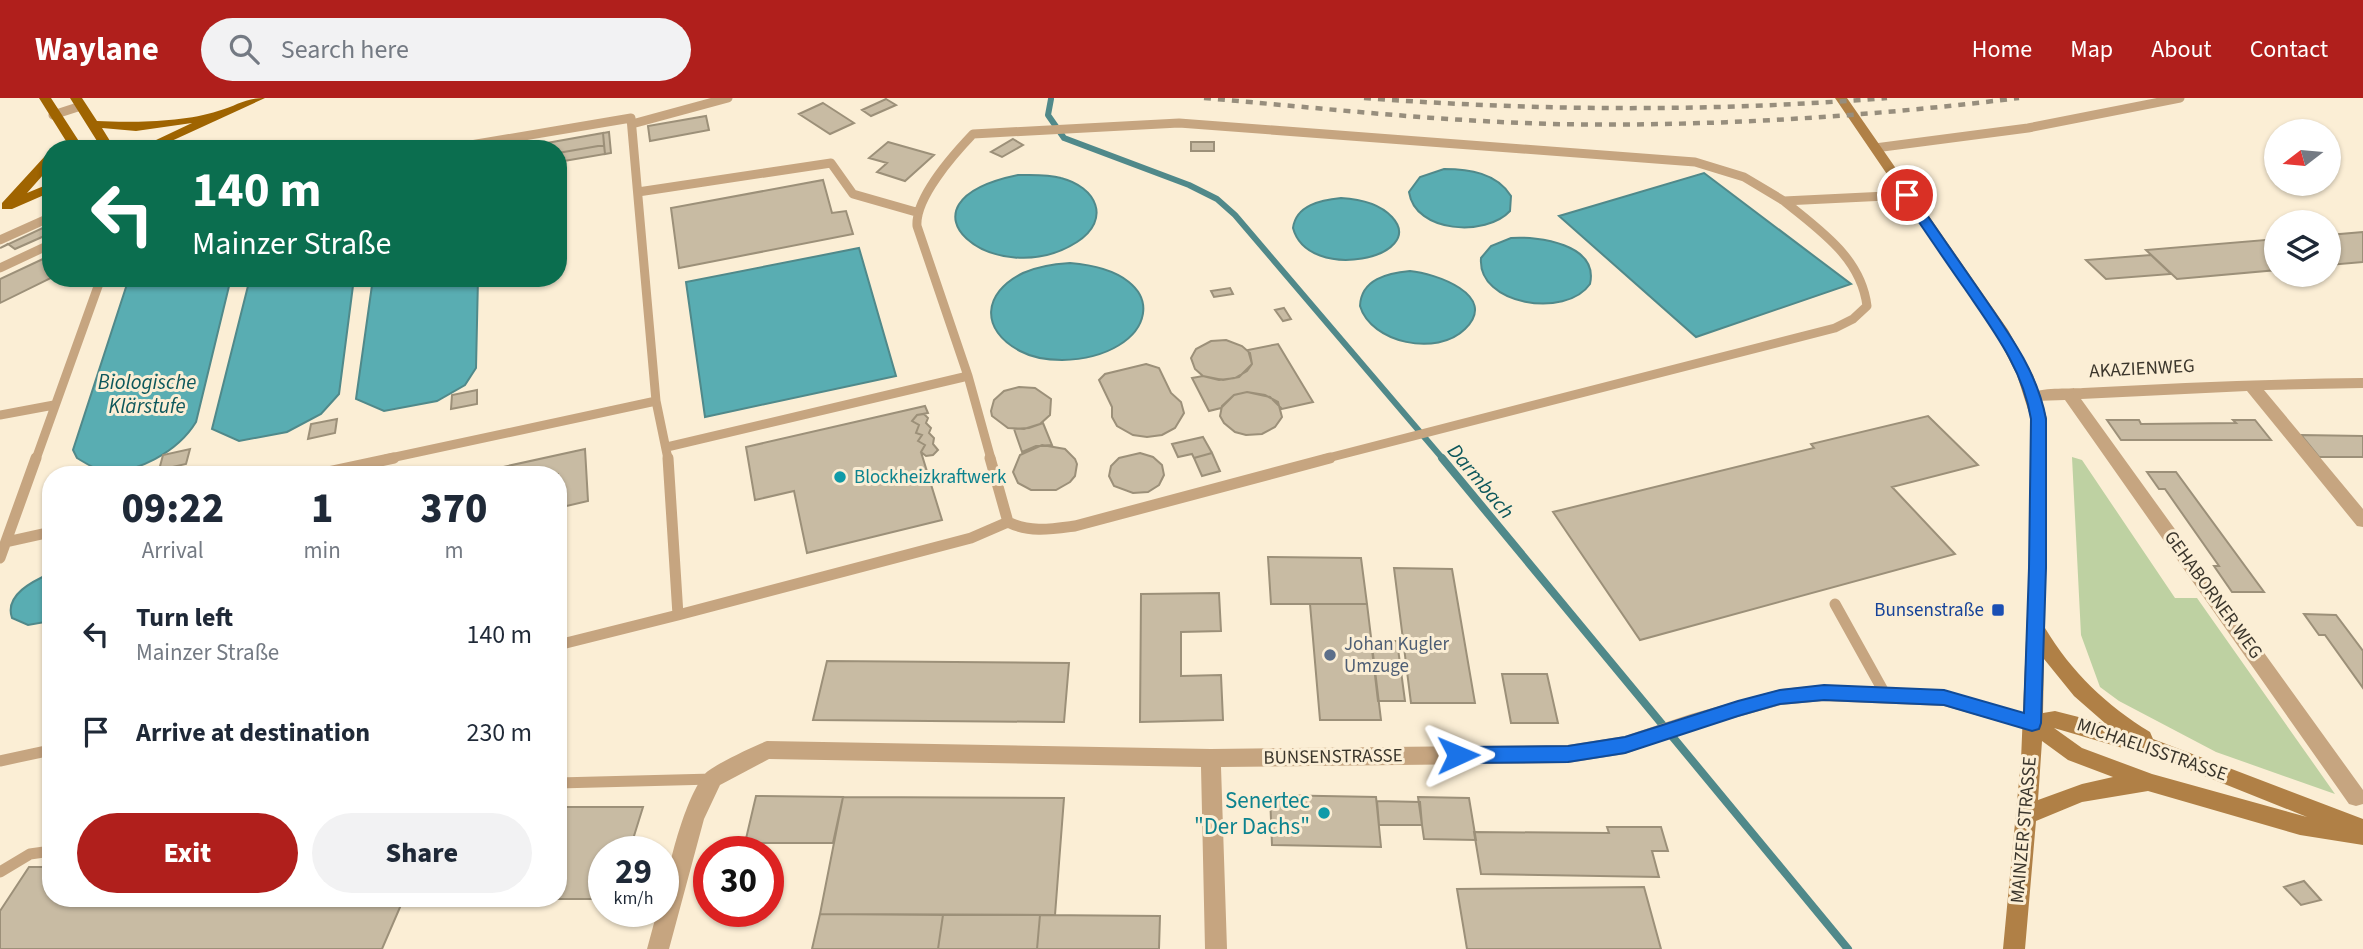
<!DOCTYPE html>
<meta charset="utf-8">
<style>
body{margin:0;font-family:"Source Sans 3",sans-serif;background:#f2f2f3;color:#1f2937;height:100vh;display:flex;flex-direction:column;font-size:26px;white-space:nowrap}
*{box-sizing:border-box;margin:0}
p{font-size:23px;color:#747a83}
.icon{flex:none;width:38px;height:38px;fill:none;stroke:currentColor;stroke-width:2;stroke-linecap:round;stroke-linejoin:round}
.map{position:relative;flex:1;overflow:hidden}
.drawer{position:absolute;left:42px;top:368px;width:525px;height:441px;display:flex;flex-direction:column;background:#fff;border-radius:28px;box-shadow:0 2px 5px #0004}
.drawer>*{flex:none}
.top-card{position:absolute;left:42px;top:42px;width:525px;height:147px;border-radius:28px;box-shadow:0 2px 5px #0004;background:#0b6e4f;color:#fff;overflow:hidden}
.needle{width:46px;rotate:254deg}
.tools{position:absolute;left:2264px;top:21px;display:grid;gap:14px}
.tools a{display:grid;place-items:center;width:77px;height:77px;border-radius:50%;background:#fff;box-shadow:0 2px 5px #0004;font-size:35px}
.speed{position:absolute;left:588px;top:738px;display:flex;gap:14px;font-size:35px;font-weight:700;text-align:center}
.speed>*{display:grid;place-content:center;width:91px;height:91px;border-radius:50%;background:#fff;box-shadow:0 2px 5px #0004;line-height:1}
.speed small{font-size:18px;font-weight:400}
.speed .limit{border:10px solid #d22;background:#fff;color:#111}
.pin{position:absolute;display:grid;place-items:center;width:60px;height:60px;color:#fff;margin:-30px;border:4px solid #fff;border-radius:50%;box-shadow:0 2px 7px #0007}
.me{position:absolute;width:77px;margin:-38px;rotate:89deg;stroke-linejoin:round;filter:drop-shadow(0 0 5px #0008)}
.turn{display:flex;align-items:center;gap:24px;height:147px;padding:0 35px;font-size:32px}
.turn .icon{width:91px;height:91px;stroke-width:2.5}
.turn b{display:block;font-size:49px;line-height:60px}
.eta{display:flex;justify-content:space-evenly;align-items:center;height:119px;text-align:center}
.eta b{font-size:42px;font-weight:800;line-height:49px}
.primary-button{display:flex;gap:14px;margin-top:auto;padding:14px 35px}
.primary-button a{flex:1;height:80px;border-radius:42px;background:#b01f1c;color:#fff;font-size:28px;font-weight:800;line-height:80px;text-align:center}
.primary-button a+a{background:#f2f2f3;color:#1f2937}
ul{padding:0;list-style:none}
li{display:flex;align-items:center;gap:21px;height:98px;padding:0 35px}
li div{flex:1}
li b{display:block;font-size:26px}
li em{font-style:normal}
header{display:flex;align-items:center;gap:42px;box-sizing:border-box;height:98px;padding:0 35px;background:#b01f1c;color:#fff}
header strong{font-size:33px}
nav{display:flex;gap:38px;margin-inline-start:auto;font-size:24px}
.search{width:490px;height:63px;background:#f2f2f3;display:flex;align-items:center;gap:18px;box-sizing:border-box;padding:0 24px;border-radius:38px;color:#747a83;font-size:26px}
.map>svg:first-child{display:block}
</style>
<header>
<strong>Waylane</strong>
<div class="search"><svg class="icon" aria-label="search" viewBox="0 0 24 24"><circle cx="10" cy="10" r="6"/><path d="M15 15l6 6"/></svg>Search here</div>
<nav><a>Home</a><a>Map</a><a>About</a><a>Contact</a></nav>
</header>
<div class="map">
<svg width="2363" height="851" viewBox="0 0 2363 851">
<rect width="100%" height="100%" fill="#fbeed5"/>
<!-- green -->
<path fill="#bed1a2" d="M2072 359 2082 362 2175 500H2197L2335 696 2216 654 2119 603 2100 589 2081 537Z"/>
<!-- water -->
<path fill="#59adb2" stroke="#50898a" stroke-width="2" d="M1444 71C1469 71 1497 75 1511 98L1510 113C1486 139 1415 135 1409 94L1420 79Z
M1704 75 1851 186 1696 239 1559 118Z
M1018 77C1033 77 1047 76 1061 80 1096 89 1112 121 1077 144 996 196 883 105 1018 77Z
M1341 100C1359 101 1379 105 1392 119 1429 159 1308 186 1293 130 1296 107 1321 102 1341 100Z
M1511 140C1538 138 1599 146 1590 186 1566 221 1477 207 1481 160L1491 148Z
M859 150 896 278 705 319 686 184Z
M1070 165C1180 174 1157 260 1062 262 1048 262 1033 260 1020 253 980 232 982 195 1023 175 1038 168 1054 166 1070 165Z
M1410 173C1434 175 1500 197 1465 231 1437 259 1371 245 1360 208 1361 181 1388 175 1410 173Z
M129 180H231L196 324C179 352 135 379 101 372 92 370 84 364 77 360L73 352Z
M250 180H354L339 296 321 316 287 334 239 343 212 331Z
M373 180H478L476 270 465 287 437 303 384 313 356 301Z
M51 475V523L28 527 12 520C4 497 33 483 51 475Z"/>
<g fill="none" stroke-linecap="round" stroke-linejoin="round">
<!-- stream-far1 -->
<path stroke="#50898a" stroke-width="6" d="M1051 1 1048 17 1064 40 1189 87 1217 101 1235 117 1443 361"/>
<!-- stream -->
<path stroke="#50898a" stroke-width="8" d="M1442 360 1848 851"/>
</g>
<!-- building -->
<path fill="#c8bba3" stroke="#9c9079" stroke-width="2" d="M886 1 896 7 871 18 862 12Z
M823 5 854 25 830 36 799 16Z
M706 18 709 32 650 43 648 28Z
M609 34 611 55 605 56 603 35Z
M603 35 604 47 558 55V51H513Z
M1013 41 1023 47 1002 59 991 54Z
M888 44 934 57 905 83 877 74 887 65 869 60Z
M1191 44H1214V53H1191Z
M604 47 605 56 558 64V55Z
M823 82 832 115 846 113 853 136 679 170 671 110Z
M51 126V135L15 151 8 146 0 150Z
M2363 134V164L2329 167V137Z
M2277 141V172L2177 181 2146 152Z
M2151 157 2171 176 2106 181 2086 162Z
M45 160 51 165V180L0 205V181Z
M1230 190 1233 196 1214 199 1211 193Z
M1284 210 1291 221 1283 223 1275 212Z
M1226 242 1242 248 1250 255 1252 266 1247 273 1235 280 1219 282 1203 278 1195 271 1191 260 1196 251 1211 243Z
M1278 246 1313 304 1282 311 1270 299 1247 294 1234 297 1221 310 1209 313 1192 280 1203 278 1223 282 1239 279 1252 266 1248 252Z
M1146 266 1159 270 1171 295 1181 304 1184 315 1175 330 1162 337 1147 339 1133 337 1117 328 1112 319V309L1099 282 1105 276Z
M1019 289 1035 290 1051 301 1050 317 1040 326 1024 331 1008 330 992 318 991 313 994 302 1004 293Z
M477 292V306L451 311 452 297Z
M1247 294 1265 297 1278 304 1282 319 1275 329 1262 336 1246 337 1235 334 1224 325 1220 318 1222 308 1234 297Z
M925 308 928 315 917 317 912 323 919 327 916 335 922 337 918 343 925 347 921 354 942 422 807 455 794 393 755 402 746 349Z
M917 317 924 316 928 320 926 325 931 330 929 335 934 340 933 346 938 352 933 357 926 358 921 354 925 347 918 343 922 337 916 335 919 327 912 323Z
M1928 318 1978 367 1892 389 1955 456 1640 542 1553 414 1814 350 1811 346Z
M337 321 335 335 308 341 311 326Z
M2107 322H2139L2141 326 2236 325 2233 322H2255L2271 342H2121Z
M1043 325 1052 347 1036 348 1022 354 1014 331 1029 330Z
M2301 337 2363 338V359H2319Z
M1203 339 1212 355 1194 360 1192 356 1178 359 1172 346Z
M1042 347 1065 351 1075 361 1077 366 1075 378 1070 384 1056 392H1031L1018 385 1013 374 1020 357Z
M190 351 186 366 159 372 163 357Z
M585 351 588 403 558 410V376H471Z
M1140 355 1153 359 1162 367 1164 377 1159 387 1148 394 1133 395 1114 388 1109 378 1111 368 1119 360Z
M1212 355 1220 373 1202 378 1194 360Z
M2147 374H2176L2264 494H2232L2214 468H2219L2165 391H2159Z
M1268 459 1361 460 1367 506H1271Z
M1394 470 1452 471 1475 605H1411Z
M1219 495 1221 533 1181 534V578L1221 577 1223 622 1140 624 1141 496Z
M1310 506H1367L1381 622H1320Z
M2304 516 2336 517 2363 553V590L2325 537H2319Z
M1371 543H1397L1405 603H1378Z
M827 563 1069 565 1064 624 813 622Z
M1502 576H1547L1558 625H1511Z
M1270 697 1376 699 1381 749 1272 747Z
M756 698 843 699 833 745H745Z
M843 699 1064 700 1055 817 820 816Z
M1418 699 1469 700 1476 742 1424 741Z
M1377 703 1420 704 1422 727H1379Z
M558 709H643L629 754H604V801H404L558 800Z
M1607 729H1661L1668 753H1652L1659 779 1481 776 1474 734 1609 735Z
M29 769H51V800H404L382 851H0V813Z
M2304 783 2321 802 2301 807 2284 789Z
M1644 789 1661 851H1467L1457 791Z
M820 816 943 817 938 851H812Z
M943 817H1040L1037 851H938Z
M1040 817 1160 818 1159 851H1037Z"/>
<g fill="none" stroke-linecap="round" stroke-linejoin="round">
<!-- lane-far1 -->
<path stroke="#c6a580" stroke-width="9" d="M53 17 81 8
M632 26 728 0
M1875 50 2028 30 2180 0
M447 51 631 20 656 303 668 361
M638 94 831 65 853 96 916 114
M1784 103 1907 97
M0 142 51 119
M0 170 51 146
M0 317 54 307
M667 349 968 278
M36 361 101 180
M386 361 656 303
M991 361 968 278 917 128C915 100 953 57 973 36L1179 25 1695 64 1744 79 1784 103
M1324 361 1835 230 1853 221 1867 208C1861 159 1819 132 1784 103"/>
<!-- lane -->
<path stroke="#c6a580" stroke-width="11" d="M668 360 678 517 971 440 1008 424
M990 360 1008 424C1030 435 1052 431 1075 428L1330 360
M319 376 394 360
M6 444 51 434
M0 460 36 360
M1835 506 1885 596
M558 547 678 517
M0 663 51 652
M558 685 713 681
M0 774 30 756 51 753"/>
<!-- street -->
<path fill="#c6a580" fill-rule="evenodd" d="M2363 280V290L2264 292 2363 411V429L2357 428 2247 293 2081 301 2363 692V706L2356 708 2349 706 2065 302 2034 303 2026 298C2033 289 2070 291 2083 290 2176 285 2269 281 2363 280Z
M1823 587 1944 592 2032 617 2039 619 2042 625 2039 631 2032 633 1944 608 1823 603 1781 607 1691 632 1625 656 1568 665 1221 669 1227 851H1205L1201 669 769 661 720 687 704 721 669 851H647L657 814H663C663 782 684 701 705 676 711 668 756 647 767 643L1211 651 1568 647 1625 638 1691 616 1781 591Z"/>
<!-- secondary -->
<path fill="#b08046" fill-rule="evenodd" d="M1835 0H1847L2008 232 2033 277 2041 299 2047 321 2045 530C2072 575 2106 607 2150 634L2153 641 2363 721V747L2300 737 2148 693 2082 704 2036 723 2025 851H2003L2021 662 2029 470 2031 321 2017 277 1996 236ZM2044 561 2074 598 2106 626 2055 613 2043 615ZM2054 630 2167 663 2307 719 2152 676 2082 650ZM2042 643 2068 662 2113 679 2082 686 2038 702Z"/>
<!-- primary -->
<path fill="#9f6401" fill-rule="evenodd" d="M39 0H51L84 51H71Z
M70 0H82L97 23C132 25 185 24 218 13 237 8 244 0 265 0L154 51H137L192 25 136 33 102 30 115 51H102Z
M51 56V68L27 95 51 85V94L12 111H2V105L46 57Z"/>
<!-- rail -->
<path stroke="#978e7d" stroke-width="4.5" stroke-dasharray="7 7" stroke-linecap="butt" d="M1204 0C1320 10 1436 23 1553 26 1709 29 1864 19 2019 0
M1364 0C1539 13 1712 14 1887 0"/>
</g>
<!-- route -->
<path fill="#1a73e8" stroke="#114b97" stroke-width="2" d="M1907 93 1911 94C1934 127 1956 159 1979 192 2007 233 2037 272 2046 321V470L2041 625 2039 631 2032 633 1944 607 1824 602 1780 606 1738 618 1625 655 1568 664 1458 665 1452 663 1449 657 1452 652 1458 649 1568 648 1625 639 1738 603 1780 592 1824 587 1944 592 2024 615 2029 470 2031 321C2023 271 1993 232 1965 191 1943 160 1922 128 1900 97Z"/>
<!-- markers -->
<g fill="#0f9aa8" stroke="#fbeed5" stroke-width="2.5">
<circle cx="840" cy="379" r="7"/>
<circle cx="1324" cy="715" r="7"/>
</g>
<rect fill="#1a4fb4" stroke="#fbeed5" stroke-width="2.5" x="1991" y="505" width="14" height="14" rx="3.5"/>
<circle fill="#5c6f8a" stroke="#fbeed5" stroke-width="2.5" cx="1330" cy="557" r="7"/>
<g text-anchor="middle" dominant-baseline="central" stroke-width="6" stroke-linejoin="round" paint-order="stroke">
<!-- street labels -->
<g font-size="19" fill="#3b362c" stroke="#fbeed5">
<text transform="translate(2142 271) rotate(-3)">AKAZIENWEG</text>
<text transform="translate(2213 497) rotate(54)">GEHABORNER WEG</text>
<text transform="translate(2152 652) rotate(19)">MICHAELISSTRASSE</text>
<text transform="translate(1333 659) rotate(-1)">BUNSENSTRASSE</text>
<text transform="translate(2024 732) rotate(-85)">MAINZER STRASSE</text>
</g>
<!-- culture labels -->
<g font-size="19" fill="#0d838f" stroke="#fbeed5" text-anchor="start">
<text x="854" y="379">Blockheizkraftwerk</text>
</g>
<!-- transit labels -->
<g font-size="19" fill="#164399" stroke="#fbeed5" text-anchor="end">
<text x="1984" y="512">Bunsenstraße</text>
</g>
<!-- service labels -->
<g font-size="19" fill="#4e5e75" stroke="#fbeed5" text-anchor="start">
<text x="1344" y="546">Johan Kugler<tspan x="1344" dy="22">Umzuge</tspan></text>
</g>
<!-- water labels -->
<g font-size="21" font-style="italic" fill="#0d575b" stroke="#fbeed5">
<text x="147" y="284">Biologische<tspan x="147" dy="24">Klärstufe</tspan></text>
<text transform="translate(1481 383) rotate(50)">Darmbach</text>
</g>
<!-- near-culture labels -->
<g font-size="23" fill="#0d838f" stroke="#fbeed5" text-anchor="end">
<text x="1310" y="702">Senertec<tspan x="1310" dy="26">"Der Dachs"</tspan></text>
</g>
</g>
</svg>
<div class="tools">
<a><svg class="needle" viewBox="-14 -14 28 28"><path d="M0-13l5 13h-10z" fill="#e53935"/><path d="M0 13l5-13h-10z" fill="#747a83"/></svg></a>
<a><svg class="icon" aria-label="layers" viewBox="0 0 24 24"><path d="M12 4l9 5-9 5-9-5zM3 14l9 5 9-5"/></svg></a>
</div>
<div class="speed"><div>29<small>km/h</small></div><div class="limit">30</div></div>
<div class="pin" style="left:1907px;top:97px;background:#d93025"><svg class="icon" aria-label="arrive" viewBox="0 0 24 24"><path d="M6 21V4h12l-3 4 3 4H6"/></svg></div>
<svg class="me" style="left:1458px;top:657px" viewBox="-20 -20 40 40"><path d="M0-17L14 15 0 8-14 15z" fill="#1a73e8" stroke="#fff" stroke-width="4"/></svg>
<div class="top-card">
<div class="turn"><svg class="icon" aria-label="left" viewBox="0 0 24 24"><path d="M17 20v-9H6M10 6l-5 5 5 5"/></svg><div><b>140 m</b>Mainzer Straße</div></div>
</div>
<section class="drawer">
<div class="eta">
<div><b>09:22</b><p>Arrival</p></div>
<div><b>1</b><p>min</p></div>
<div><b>370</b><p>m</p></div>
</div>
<ul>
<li><svg class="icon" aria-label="left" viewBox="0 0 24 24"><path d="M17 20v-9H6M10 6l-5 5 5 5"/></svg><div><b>Turn left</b><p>Mainzer Straße</p></div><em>140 m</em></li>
<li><svg class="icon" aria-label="arrive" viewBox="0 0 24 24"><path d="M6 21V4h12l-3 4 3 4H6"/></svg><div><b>Arrive at destination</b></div><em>230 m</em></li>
</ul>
<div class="primary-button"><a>Exit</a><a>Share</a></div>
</section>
</div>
